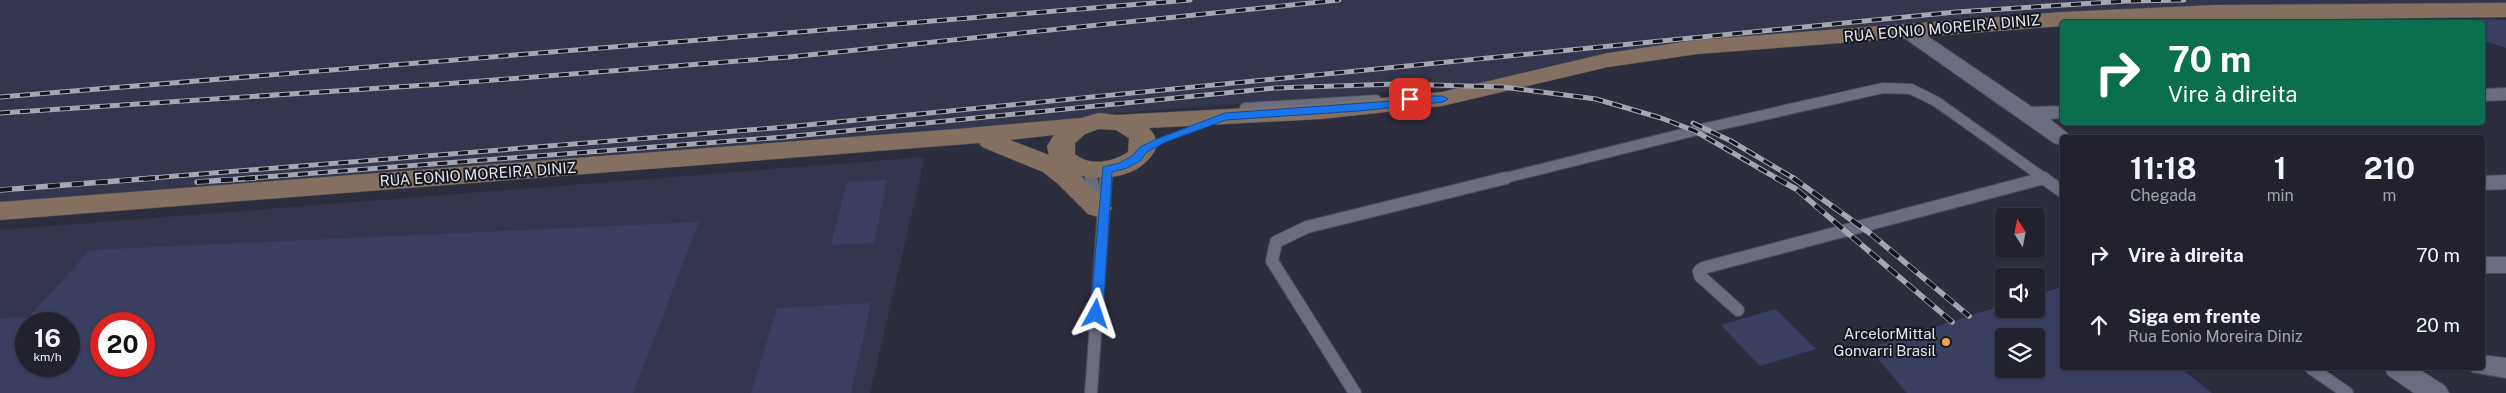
<!DOCTYPE html>
<html lang="pt">
<meta charset="utf-8">
<style>
body{margin:0;font-family:"Public Sans",sans-serif;background:#2d2f3a;color:#f1f3f6;height:100vh;display:flex;flex-direction:column;font-size:19px;white-space:nowrap}
*{box-sizing:border-box;margin:0}
p{font-size:16px;color:#a2a4aa}
.icon{flex:none;width:28px;height:28px;fill:none;stroke:currentColor;stroke-width:2;stroke-linecap:round;stroke-linejoin:round}
.map{position:relative;flex:1;overflow:hidden}
.panel{position:absolute;left:2060px;top:135px;width:425px;height:235px;display:flex;flex-direction:column;background:#21222e;border-radius:5px;box-shadow:0 1px 4px #0004,0 0 0 1px #3e3f4a}
.panel>*{flex:none}
.banner{position:absolute;left:2060px;top:20px;width:425px;height:105px;border-radius:5px;box-shadow:0 1px 4px #0004,0 0 0 1px #3e3f4a;background:#0b6e4f;color:#fff;overflow:hidden}
.needle{width:32px;rotate:349deg}
.tools{position:absolute;left:1995px;top:208px;display:grid;gap:10px}
.tools a{display:grid;place-items:center;width:50px;height:50px;border-radius:5px;background:#21222e;box-shadow:0 1px 4px #0004,0 0 0 1px #3e3f4a;font-size:25px}
.speed{position:absolute;left:15px;top:312px;display:flex;gap:10px;font-size:25px;font-weight:700;text-align:center}
.speed>*{display:grid;place-content:center;width:65px;height:65px;border-radius:50%;background:#21222e;box-shadow:0 1px 4px #0004,0 0 0 1px #3e3f4a;line-height:1}
.speed small{font-size:12px;font-weight:400}
.speed .limit{border:8px solid #d22;background:#fff;color:#111}
.pin{position:absolute;display:grid;place-items:center;width:42px;height:42px;color:#fff;margin:-21px;border-radius:10px;box-shadow:0 2px 8px #0006}
.me{position:absolute;width:55px;margin:-28px;rotate:5deg;stroke-linejoin:round;filter:drop-shadow(0 0 4px #0008)}
.turn{display:flex;align-items:center;gap:18px;height:105px;padding:0 25px;font-size:22px}
.turn .icon{width:65px;height:65px;stroke-width:2.5}
.turn b{display:block;font-size:35px;line-height:42px}
.eta{display:flex;justify-content:space-evenly;align-items:center;height:85px;text-align:center}
.eta b{font-size:30px;font-weight:700;line-height:35px}
ul{padding:0;list-style:none}
li{display:flex;align-items:center;gap:15px;height:70px;padding:0 25px}
li div{flex:1}
li b{display:block;font-size:19px}
li em{font-style:normal}
.map>svg:first-child{display:block}
</style>
<div class="map">
<svg width="2506" height="393" viewBox="0 0 2506 393">
<rect width="100%" height="100%" fill="#2c2e3e"/>
<!-- built -->
<path fill="#33364c" fill-rule="evenodd" d="M0 0H2506V4L2213 8 1645 48 1608 53 1523 78 1472 90 1425 89 1094 115 1071 120 0 205Z
M925 157 870 393H0V230ZM26 324H69V366H26ZM101 324H144V366H101Z"/>
<!-- building -->
<path fill="#3a3f62" fill-rule="evenodd" d="M2482 19 2506 20V48L2482 40Z
M887 180 874 243 831 245 847 182Z
M699 222 633 393H0V318L26 317V320L90 250ZM26 324H69V366H26ZM101 324H144V366H101Z
M2062 287V368H2180L2212 393H1907L1869 348 2004 305V309H2036V295ZM2004 336H2036V369H2004Z
M871 303 851 393H751L777 308Z
M1776 309 1816 349 1760 366 1721 325Z"/>
<g fill="none" stroke-linecap="round" stroke-linejoin="round">
<defs>
<path id="lane-far1" d="M1245 108 1376 100
M1089 169 1091 179
M1106 179 1107 170
M1501 179 1706 128 1883 88 1911 89 1937 102 2045 179
M2041 179 2044 178"/>
<path id="lane" d="M1091 178 1097 204
M2043 178 2062 191
M1738 310 1700 276 1699 271 1703 268 2044 178
M2311 368 2347 393
M1091 393 1106 178
M1355 393 1272 261 1276 242 1307 227 1506 178"/>
<path id="street" d="M1907 25 1914 27 2032 107 2062 106V118L2050 119 2073 138H2062V145L2054 143 1900 35 1897 31 1900 27Z
M2506 88V100L2482 101V89Z
M2506 175V189L2482 190V176Z
M2482 257H2506V273H2482Z
M2482 355 2506 358V378L2472 372 2470 368H2482Z
M2385 368H2417L2445 386 2449 393H2414L2388 375Z"/>
<path id="secondary" d="M2506 3V17L2062 22V26L1697 54 1608 67 1442 106 1321 119 1149 128C1155 135 1160 143 1154 152 1139 177 1108 180 1081 176L1112 208 1108 214 1098 217 1088 214 1057 183 1043 172 982 147 979 143 0 220V202L957 129 1081 118 1099 113 1116 115 1321 104 1442 92 1608 53 1697 40 2063 12 2216 5ZM1099 129 1116 130 1129 138 1128 152C1113 162 1090 167 1075 154V143L1085 134ZM1054 135 1047 146 1049 155 1010 140Z"/>
</defs>
<!-- lane-far1 casing -->
<use href="#lane-far1" stroke="#4a4c59" stroke-width="12"/>
<!-- lane casing -->
<use href="#lane" stroke="#4a4c59" stroke-width="14"/>
<!-- street casing -->
<use href="#street" stroke="#4a4c59" stroke-width="2"/>
<!-- secondary casing -->
<use href="#secondary" stroke="#4a4c59" stroke-width="1"/>
<!-- lane-far1 -->
<use href="#lane-far1" stroke="#696d7f" stroke-width="10"/>
<!-- lane -->
<use href="#lane" stroke="#696d7f" stroke-width="12"/>
<!-- street -->
<use href="#street" fill="#696d7f" fill-rule="evenodd"/>
<!-- secondary -->
<use href="#secondary" fill="#847061" fill-rule="evenodd"/>
<defs>
<path id="rail-far1" d="M0 97 1190 0
M0 113 443 84 789 57 1339 0
M1693 123 1731 141 1795 179
M139 179 786 127 1956 12 2127 1 2184 0
M238 179 785 137 1275 88 1396 84 1503 87 1596 99 1661 118 1695 131 1778 179"/>
<path id="rail" d="M1776 178 1796 189 1952 322
M1793 178 1871 234 1969 316
M197 182 255 178
M0 190 155 178"/>
</defs>
<!-- rail-far1 casing -->
<use href="#rail-far1" stroke="#a4a6b2" stroke-width="5"/>
<!-- rail casing -->
<use href="#rail" stroke="#a4a6b2" stroke-width="5.5"/>
<!-- rail-far1 -->
<use href="#rail-far1" stroke="#16171e" stroke-width="3" stroke-dasharray="10" stroke-linecap="butt"/>
<!-- rail -->
<use href="#rail" stroke="#16171e" stroke-width="4" stroke-dasharray="12" stroke-linecap="butt"/>
</g>
<!-- route -->
<path fill="#1a73e8" stroke="#114b97" d="M1410 96H1443L1448 99 1443 102 1359 111 1226 120 1166 142 1147 152 1140 161 1127 168 1112 172 1103 314 1101 317H1092L1090 314 1103 167 1119 163 1132 156 1140 147 1159 138 1225 113 1405 100Z"/>
<!-- markers -->
<circle fill="#f6a248" stroke="#16171e" stroke-width="2" cx="1946" cy="342" r="5"/>
<g text-anchor="middle" dominant-baseline="central" stroke-width="4" stroke-linejoin="round" paint-order="stroke">
<!-- street labels -->
<g font-size="15" fill="#e2e4ee" stroke="#16171e">
<text transform="translate(1942 28) rotate(-5)">RUA EONIO MOREIRA DINIZ</text>
<text transform="translate(478 174) rotate(-4)">RUA EONIO MOREIRA DINIZ</text>
</g>
<!-- poi labels -->
<g font-size="15" fill="#e2e4ee" stroke="#16171e" text-anchor="end">
<text x="1936" y="333">ArcelorMittal<tspan x="1936" dy="17">Gonvarri Brasil</tspan></text>
</g>
</g>
</svg>
<div class="tools">
<a><svg class="needle" viewBox="-14 -14 28 28"><path d="M0-13l5 13h-10z" fill="#e53935"/><path d="M0 13l5-13h-10z" fill="#a2a4aa"/></svg></a>
<a><svg class="icon" aria-label="sound" viewBox="0 0 24 24"><path d="M4 9h4l5-4v14l-5-4H4zM17 9q2 3 0 6"/></svg></a>
<a><svg class="icon" aria-label="layers" viewBox="0 0 24 24"><path d="M12 4l9 5-9 5-9-5zM3 14l9 5 9-5"/></svg></a>
</div>
<div class="speed"><div>16<small>km/h</small></div><div class="limit">20</div></div>
<div class="pin" style="left:1410px;top:99px;background:#d93025"><svg class="icon" aria-label="arrive" viewBox="0 0 24 24"><path d="M6 21V4h12l-3 4 3 4H6"/></svg></div>
<svg class="me" style="left:1096px;top:314px" viewBox="-20 -20 40 40"><path d="M0-17L14 15 0 8-14 15z" fill="#1a73e8" stroke="#fff" stroke-width="4"/></svg>
<div class="banner">
<div class="turn"><svg class="icon" aria-label="right" viewBox="0 0 24 24"><path d="M7 20v-9h11M14 6l5 5-5 5"/></svg><div><b>70 m</b>Vire à direita</div></div>
</div>
<section class="panel">
<div class="eta">
<div><b>11:18</b><p>Chegada</p></div>
<div><b>1</b><p>min</p></div>
<div><b>210</b><p>m</p></div>
</div>
<ul>
<li><svg class="icon" aria-label="right" viewBox="0 0 24 24"><path d="M7 20v-9h11M14 6l5 5-5 5"/></svg><div><b>Vire à direita</b></div><em>70 m</em></li>
<li><svg class="icon" aria-label="ahead" viewBox="0 0 24 24"><path d="M12 20V5M6 11l6-6 6 6"/></svg><div><b>Siga em frente</b><p>Rua Eonio Moreira Diniz</p></div><em>20 m</em></li>
</ul>
</section>
</div>
